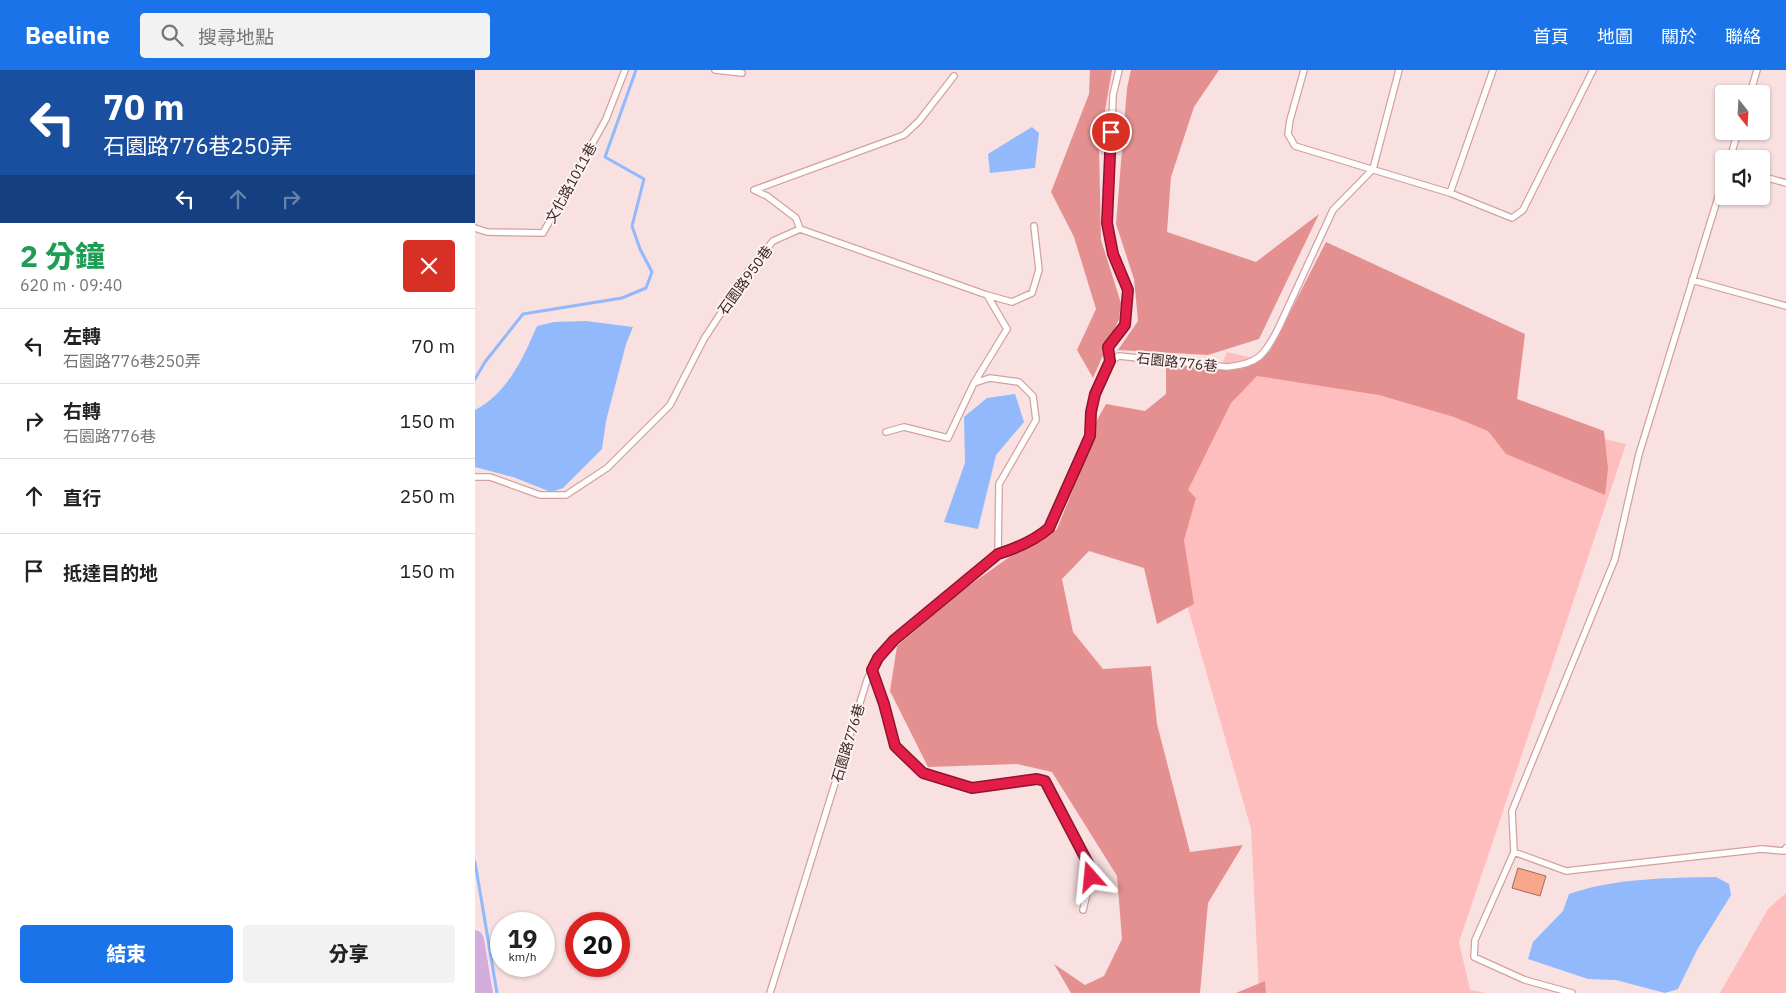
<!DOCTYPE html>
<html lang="zh-TW">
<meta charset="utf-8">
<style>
body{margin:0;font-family:"IBM Plex Sans","Noto Sans TC",sans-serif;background:#f2f2f2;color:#222;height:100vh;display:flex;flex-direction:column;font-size:19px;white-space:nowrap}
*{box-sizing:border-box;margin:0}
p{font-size:16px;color:#767676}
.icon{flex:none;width:28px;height:28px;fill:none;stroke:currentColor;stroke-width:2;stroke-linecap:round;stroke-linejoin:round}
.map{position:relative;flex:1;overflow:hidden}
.drawer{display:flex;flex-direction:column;background:#fff;width:475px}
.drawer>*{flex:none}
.top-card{background:#1a4fa0;color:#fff;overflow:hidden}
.needle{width:32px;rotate:162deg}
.tools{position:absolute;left:1240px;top:15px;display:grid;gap:10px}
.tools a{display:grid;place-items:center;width:55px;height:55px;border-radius:5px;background:#fff;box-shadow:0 1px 4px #0004;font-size:25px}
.speed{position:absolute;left:15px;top:842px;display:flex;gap:10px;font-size:25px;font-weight:700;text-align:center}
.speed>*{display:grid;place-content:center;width:65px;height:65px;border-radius:50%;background:#fff;box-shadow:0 1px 4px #0004;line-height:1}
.speed small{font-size:12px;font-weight:400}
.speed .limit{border:8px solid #d22;background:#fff;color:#111}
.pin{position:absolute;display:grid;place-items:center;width:42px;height:42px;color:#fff;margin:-21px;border:2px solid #fff;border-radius:50%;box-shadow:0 1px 5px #0007}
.me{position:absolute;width:55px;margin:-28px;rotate:342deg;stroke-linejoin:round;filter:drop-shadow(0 0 4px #0008)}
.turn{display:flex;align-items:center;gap:18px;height:105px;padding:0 20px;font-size:22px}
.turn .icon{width:65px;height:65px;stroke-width:2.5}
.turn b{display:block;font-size:35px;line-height:42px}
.lanes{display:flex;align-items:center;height:48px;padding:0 20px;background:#0003;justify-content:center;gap:25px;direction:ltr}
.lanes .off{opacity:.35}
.round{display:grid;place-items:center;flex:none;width:52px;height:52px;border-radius:5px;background:#f2f2f2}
.headline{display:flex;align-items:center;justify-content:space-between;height:85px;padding:0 20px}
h1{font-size:30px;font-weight:800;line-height:38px;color:#1e9e55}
.action{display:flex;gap:10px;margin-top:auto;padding:10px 20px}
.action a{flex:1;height:58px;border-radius:5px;background:#1a73e8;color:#fff;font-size:20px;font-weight:800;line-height:58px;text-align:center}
.action a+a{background:#f2f2f2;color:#222}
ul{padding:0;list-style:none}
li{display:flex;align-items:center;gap:15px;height:75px;padding:0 20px;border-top:1px solid #e0e0e0}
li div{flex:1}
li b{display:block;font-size:19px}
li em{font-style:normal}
header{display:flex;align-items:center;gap:30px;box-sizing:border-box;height:70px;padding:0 25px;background:#1a73e8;color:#fff}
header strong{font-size:24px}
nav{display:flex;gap:28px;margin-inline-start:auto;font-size:18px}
.search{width:350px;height:45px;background:#f2f2f2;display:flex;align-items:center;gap:12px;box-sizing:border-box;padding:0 18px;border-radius:5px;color:#767676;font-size:19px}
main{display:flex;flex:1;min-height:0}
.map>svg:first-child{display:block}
</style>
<header>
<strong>Beeline</strong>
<div class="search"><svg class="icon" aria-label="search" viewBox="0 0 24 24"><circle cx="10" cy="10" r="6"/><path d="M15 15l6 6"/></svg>搜尋地點</div>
<nav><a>首頁</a><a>地圖</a><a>關於</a><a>聯絡</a></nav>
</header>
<main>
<section class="drawer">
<div class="top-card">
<div class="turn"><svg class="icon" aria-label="left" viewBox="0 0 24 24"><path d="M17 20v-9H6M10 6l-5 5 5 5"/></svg><div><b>70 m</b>石園路776巷250弄</div></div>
<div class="lanes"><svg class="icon" aria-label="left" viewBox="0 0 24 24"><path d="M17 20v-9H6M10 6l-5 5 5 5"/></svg><svg class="icon off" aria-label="ahead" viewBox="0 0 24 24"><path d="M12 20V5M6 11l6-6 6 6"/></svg><svg class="icon off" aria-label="right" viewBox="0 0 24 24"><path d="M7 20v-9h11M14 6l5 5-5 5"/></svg></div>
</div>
<div class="headline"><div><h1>2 分鐘</h1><p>620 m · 09:40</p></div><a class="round" style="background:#d93025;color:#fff"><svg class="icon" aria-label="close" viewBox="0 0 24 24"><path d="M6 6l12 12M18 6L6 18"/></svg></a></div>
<ul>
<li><svg class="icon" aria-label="left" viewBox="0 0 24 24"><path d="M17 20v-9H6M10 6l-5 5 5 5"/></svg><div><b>左轉</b><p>石園路776巷250弄</p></div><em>70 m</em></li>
<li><svg class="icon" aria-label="right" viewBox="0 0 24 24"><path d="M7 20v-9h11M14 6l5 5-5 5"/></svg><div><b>右轉</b><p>石園路776巷</p></div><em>150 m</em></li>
<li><svg class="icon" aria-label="ahead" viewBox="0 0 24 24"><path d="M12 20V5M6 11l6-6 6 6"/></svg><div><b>直行</b></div><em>250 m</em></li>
<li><svg class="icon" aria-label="arrive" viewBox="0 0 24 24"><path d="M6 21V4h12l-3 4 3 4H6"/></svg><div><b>抵達目的地</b></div><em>150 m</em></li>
</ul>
<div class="action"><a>結束</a><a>分享</a></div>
</section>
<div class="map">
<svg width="1311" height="923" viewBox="0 0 1311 923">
<rect width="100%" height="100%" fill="#f8e1e0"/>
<!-- green -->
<path fill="#febebd" d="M752 282 1151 374 984 872 995 920 1011 923H784L776 759 685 440Z
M1311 823V923H1245L1293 839Z"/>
<!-- forest -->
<path fill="#e59090" d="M615 0H637L624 76 626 170 646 233 644 249 618 308 602 280 621 239 599 167 576 122 614 24Z
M656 0H744L719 37 696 107 692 162 781 192 844 144 784 269 733 285 643 280 663 251 659 209 641 154 652 18Z
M851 172 1050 264 1042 329 1129 361 1133 399 1130 425 1031 384 1013 361 979 347 904 325 782 306 756 333 713 420 721 428 709 470 719 534 682 554 669 498 614 481 587 509 598 562 628 599 676 596 682 654 715 782 768 775 733 833 725 923H596L579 894 610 915 629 906 647 869 642 806 577 702 542 694 453 697 415 621 422 576 485 522 533 488 582 459 605 402 622 350 631 334 670 341 691 324V295L730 298 766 299 795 281Z
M790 911 791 923H761Z"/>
<!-- water -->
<path fill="#91b9fb" d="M557 57 564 63 560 98 515 103 513 84Z
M111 251 158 257 151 274 131 351 127 379 88 418 76 422 38 407 0 397V340C32 324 48 288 62 256L79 252Z
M540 324 549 352 521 385 503 459 469 452 490 393 489 347 512 328Z
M1241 807 1254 814 1256 825 1222 880 1203 919 1190 923 1141 910 1113 909 1053 889 1058 872 1088 841 1094 824C1140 808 1192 808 1241 807Z"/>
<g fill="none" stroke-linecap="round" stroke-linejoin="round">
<!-- stream -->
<path stroke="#91b9fb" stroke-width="3" d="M0 309 10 292 48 244 147 228 171 218 177 202 165 179 157 156 169 109 130 87 161 0
M0 792 22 923"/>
</g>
<!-- building -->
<path fill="#f8a78b" stroke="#9b6c5c" d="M1043 798 1071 806 1065 826 1037 818Z"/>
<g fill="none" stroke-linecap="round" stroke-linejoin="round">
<defs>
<path id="service" d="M240 0 267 3
M829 0 815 50 813 64 820 76 975 123 1037 148 1048 140 1118 0
M1275 24 1282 0
M1255 89 1263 61
M1286 106 1311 113
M975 123 1018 0
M0 158 12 162 68 163 131 49 150 0
M325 159 321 148 292 126 279 120 429 65 444 51 479 6
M1217 210 1311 236
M512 225 537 232 557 223 564 200 559 156
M635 291 633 277 650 255 653 220 638 184 633 153 638 25 644 0
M411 362 429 357 473 368 499 313 515 308 544 312 558 326 561 350 524 414 523 484
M0 407H15L65 425H91L132 398 195 335 229 269 274 200 298 171 325 159 512 225 532 259 499 313
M397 600 409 634 420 676 448 703 497 718 562 709 570 711 615 797 616 807 608 840
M1039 782 1091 801 1287 779 1309 781 1311 778
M295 923 392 610 403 588 419 570 523 484C542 478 559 471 574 458L615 367 616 341 632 296 635 291 644 286 752 297C783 294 789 286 803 259L858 140 898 99 924 0
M1097 923 1050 910 999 887 1000 870 1039 782 1037 741 1140 489 1164 384 1249 108"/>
<path id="primary" d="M0 869 9 923"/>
</defs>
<!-- service casing -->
<use href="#service" stroke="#d6a09f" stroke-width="8"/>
<!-- primary casing -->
<use href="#primary" stroke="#fff" stroke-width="19"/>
<!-- service -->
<use href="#service" stroke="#fff" stroke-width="5.5"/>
<!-- primary -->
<use href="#primary" stroke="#d4addd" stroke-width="18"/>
</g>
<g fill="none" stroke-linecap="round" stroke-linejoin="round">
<defs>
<path id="route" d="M616 807 615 797 570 711 562 709 497 718 448 703 420 676 409 634 397 600 403 588 419 570 523 484C542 478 559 471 574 458L615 366 616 342 620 324 635 291 633 277 650 255 653 220 638 184 632 153 636 62"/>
</defs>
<!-- route casing -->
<use href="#route" stroke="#92132f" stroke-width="12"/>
<!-- route -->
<use href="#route" stroke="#e11d48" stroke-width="9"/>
</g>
<g text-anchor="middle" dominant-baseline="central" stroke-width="4" stroke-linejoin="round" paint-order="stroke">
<!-- street labels -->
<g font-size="14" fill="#3d2827" stroke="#fdf1f1">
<text transform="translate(96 113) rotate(-61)">文化路1011巷</text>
<text transform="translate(270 210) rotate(-54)">石園路950巷</text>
<text transform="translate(702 292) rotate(6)">石園路776巷</text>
<text transform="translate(373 673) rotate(-73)">石園路776巷</text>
</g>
</g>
</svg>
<div class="tools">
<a><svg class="needle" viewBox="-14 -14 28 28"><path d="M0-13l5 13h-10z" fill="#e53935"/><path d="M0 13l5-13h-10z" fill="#767676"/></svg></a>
<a><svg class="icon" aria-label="sound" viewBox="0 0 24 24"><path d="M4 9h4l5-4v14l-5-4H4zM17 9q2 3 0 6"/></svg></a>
</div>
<div class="speed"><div>19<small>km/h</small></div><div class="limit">20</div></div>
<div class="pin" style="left:636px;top:62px;background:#d93025"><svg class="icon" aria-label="arrive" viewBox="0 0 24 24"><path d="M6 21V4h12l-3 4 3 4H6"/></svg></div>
<svg class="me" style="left:616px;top:807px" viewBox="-20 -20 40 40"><path d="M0-17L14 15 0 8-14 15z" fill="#e11d48" stroke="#fff" stroke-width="4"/></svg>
</div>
</main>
